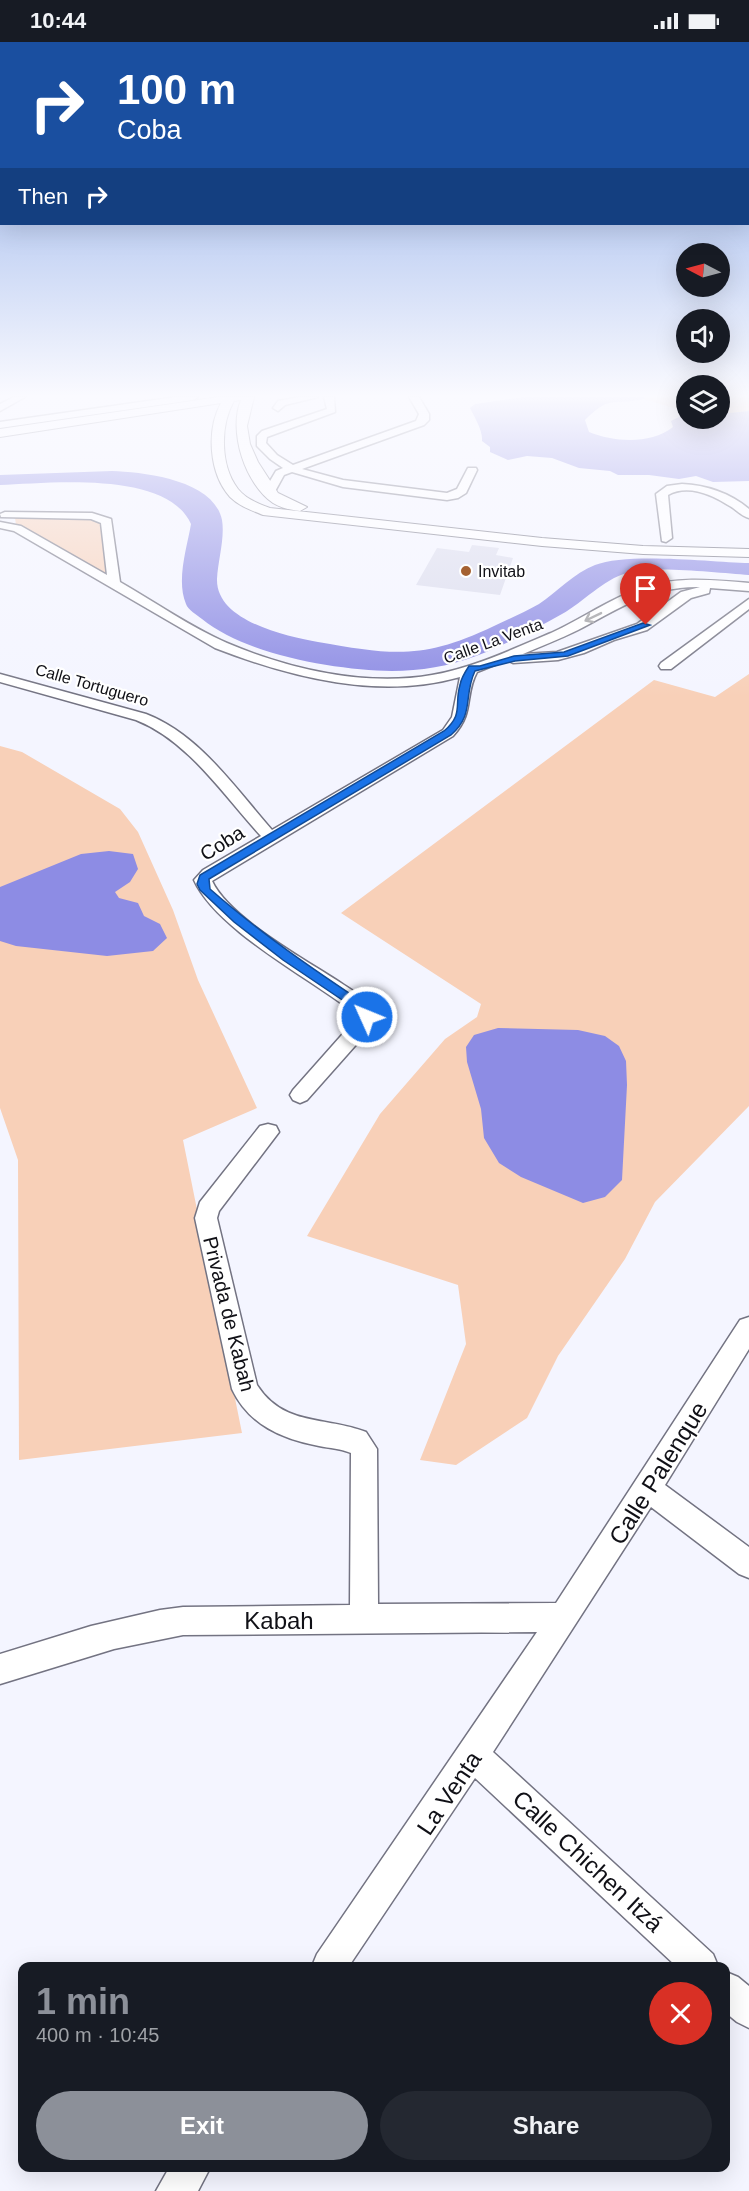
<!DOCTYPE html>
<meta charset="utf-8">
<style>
body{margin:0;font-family:Helvetica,sans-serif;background:#242831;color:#f1f3f6;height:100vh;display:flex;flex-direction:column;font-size:22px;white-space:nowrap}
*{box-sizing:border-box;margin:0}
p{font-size:20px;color:#9ea1a6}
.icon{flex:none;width:33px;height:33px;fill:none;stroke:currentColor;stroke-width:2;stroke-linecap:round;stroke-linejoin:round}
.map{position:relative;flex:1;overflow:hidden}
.drawer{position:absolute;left:18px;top:1920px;width:712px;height:210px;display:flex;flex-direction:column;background:#171b24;border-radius:12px;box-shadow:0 6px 24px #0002}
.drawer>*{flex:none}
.hud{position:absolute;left:0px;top:0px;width:750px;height:183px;box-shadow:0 6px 24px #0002;background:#1a4fa0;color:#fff;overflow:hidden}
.needle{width:39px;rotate:276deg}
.fabs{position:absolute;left:676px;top:201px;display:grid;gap:12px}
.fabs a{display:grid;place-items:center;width:54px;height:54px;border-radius:50%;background:#171b24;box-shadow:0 6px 24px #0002;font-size:30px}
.pin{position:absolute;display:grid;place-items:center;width:51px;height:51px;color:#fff;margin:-62px -26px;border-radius:50% 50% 50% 0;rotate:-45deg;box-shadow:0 0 6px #0007}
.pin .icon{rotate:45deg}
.me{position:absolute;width:66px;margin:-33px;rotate:314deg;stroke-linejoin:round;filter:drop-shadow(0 0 4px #0008)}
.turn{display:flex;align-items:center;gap:21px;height:126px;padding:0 18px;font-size:27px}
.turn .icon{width:78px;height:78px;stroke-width:2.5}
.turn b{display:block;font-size:42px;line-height:51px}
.then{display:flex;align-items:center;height:57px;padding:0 18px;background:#0003;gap:12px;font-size:22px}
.round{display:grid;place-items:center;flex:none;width:63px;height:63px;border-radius:32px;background:#242831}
.overview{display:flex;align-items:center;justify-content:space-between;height:102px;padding:0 18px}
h1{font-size:36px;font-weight:600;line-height:45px;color:#8c9099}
.button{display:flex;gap:12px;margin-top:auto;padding:12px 18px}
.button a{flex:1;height:69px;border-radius:36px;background:#8c9099;color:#fff;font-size:24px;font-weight:600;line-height:69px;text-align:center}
.button a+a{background:#242831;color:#f1f3f6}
.status{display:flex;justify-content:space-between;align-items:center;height:42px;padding:0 30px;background:#171b24;direction:ltr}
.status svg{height:16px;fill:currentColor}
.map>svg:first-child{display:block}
</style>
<div class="status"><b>10:44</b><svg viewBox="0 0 49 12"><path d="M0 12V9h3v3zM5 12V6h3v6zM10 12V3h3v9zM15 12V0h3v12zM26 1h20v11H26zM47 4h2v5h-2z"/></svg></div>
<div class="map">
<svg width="749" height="2149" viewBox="0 0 749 2149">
<rect width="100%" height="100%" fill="#f4f5ff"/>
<!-- green -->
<path fill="#f8d0b8" d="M644 355H687V370L644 357Z
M720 355H749V369L720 372Z
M20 473 100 476 114 542 16 483 15 476Z
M749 632V1064L655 1160 625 1217 558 1314 527 1376 456 1423 420 1418 466 1302 458 1243 307 1194 380 1072 445 997 477 975 481 962 341 871 654 638 715 655Z
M0 704 22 710 120 767 138 790 173 868 198 938 257 1066 183 1098 242 1391 19 1418 18 1118 0 1066Z"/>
<!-- water -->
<path fill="#8d8ce4" d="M523 355H644V357C612 364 611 352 585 378L589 390C614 400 650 403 673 385L671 379 687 371V376H720V372L749 369V439L713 440 696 434 679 437 649 433H618L610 429 579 426 552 416 527 414 508 418 490 410V405L482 399C483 389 475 376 470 366L475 362Z
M112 429C144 430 214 438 222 478 225 496 218 518 217 537 216 579 286 594 318 600 393 613 423 618 494 584 509 577 525 570 539 562 557 550 574 531 595 523 627 510 712 520 749 521V533C718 531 654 523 627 531 602 538 584 560 562 572 535 587 505 603 476 614 450 624 420 629 392 629 336 628 246 613 202 577 197 573 188 568 186 562 176 538 187 506 191 482 167 428 49 441 0 443V433Z
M109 809 133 812 138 827 130 840 115 850 119 856 138 861 144 874 160 882 167 896 153 909 107 914 16 904 0 899V845L81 812Z
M498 986 578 988 605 994 619 1004 626 1019 627 1043 622 1138 605 1155 583 1161 521 1135 499 1121 484 1096 481 1067 467 1020 466 1005 474 993Z"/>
<!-- building -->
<path fill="#dbdced" d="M472 503 499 506 496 513 513 516 500 553 416 543 437 506 469 510Z"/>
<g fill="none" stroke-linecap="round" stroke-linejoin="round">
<defs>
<path id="minor" d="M14 355H25L0 369V362Z
M176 355H198L193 358 0 386V380Z
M300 355H318L285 363 278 369 273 366 278 359Z
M324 355H334L335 370 267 395 266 401 277 413 293 423 416 379 419 372 409 355H419L429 372V378L424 383 302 427 343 438 447 451 457 447 468 426H476L477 428 466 451 458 456 447 458 343 445 292 430 284 433 273 453H265L263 451 276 429 283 426 270 417 257 404V394L262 389 327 367Z
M682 442C706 443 730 451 749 467V476C741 474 736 467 728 463 711 452 687 442 668 453L672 496 666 500 662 499 656 452 667 444Z
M5 470 92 471 111 477 120 540C155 560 190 585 227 601 288 627 365 645 432 633 473 626 513 607 551 591 582 577 609 557 641 546 676 534 713 538 749 541V549L710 546 709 551 691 556 647 588 614 598 584 611 558 618 513 621 507 618 477 630C464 654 475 670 453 694L212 839C229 876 306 918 341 941 353 949 369 958 377 970V975L370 987 307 1058 300 1061 293 1058 290 1053 293 1048 356 977 357 973C312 937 217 889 194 838L203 828 261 794C223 753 189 699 136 678L0 640V632L146 672C200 693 235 746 272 788L443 688 452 675 460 635C379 658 292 636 215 606L14 489 0 486V480L21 484 107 533 101 481 91 477 1 475 0 472ZM700 545 681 550 637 582 557 610 523 612C541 604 560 597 578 588 620 566 651 544 700 545Z
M749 557V567L671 627H661L659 624 661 621Z
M268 1082 276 1084 279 1090 219 1169 217 1176 257 1343C284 1385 325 1374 366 1390L377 1407 378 1562 556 1561 740 1278 749 1275V1307L665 1443 749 1505V1536L739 1532 651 1465 493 1710 713 1912 718 1924H676L475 1736 349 1924H312L317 1912 537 1590 183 1593 114 1607 0 1642V1612L91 1584 160 1568 183 1565 350 1563 351 1411C342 1407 329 1406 319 1404 282 1397 249 1383 232 1347L195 1176 200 1160 260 1084Z
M726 1930 738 1935 749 1944V1986L737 1980 726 1971Z
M169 2126H210L198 2149H156Z"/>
<path id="tertiary" d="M219 355H254L247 384 250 402 258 420 278 451 307 465 300 469C291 468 281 466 273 461 245 442 228 389 241 358L234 359C220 383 220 424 238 447 246 457 259 462 270 466L542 496 643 504 749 507V515L643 512 542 504 263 473C251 468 239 464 230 455 209 432 206 388 221 361L0 395V387Z"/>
</defs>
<!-- minor casing -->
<use href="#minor" stroke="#737382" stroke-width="3"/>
<!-- tertiary casing -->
<use href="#tertiary" stroke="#737382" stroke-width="2"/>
<!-- minor -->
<use href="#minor" fill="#fff" fill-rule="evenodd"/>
<!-- tertiary -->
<use href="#tertiary" fill="#fff" fill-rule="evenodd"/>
</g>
<!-- one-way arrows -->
<defs><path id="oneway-shaft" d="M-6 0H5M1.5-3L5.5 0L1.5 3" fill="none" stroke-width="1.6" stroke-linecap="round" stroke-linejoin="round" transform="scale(1.5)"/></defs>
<use stroke="#9f9fa2" href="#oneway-shaft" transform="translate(593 575) rotate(154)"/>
<!-- sky -->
<linearGradient id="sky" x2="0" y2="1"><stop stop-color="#83a4e6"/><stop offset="0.54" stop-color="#fafaff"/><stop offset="1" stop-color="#fafaff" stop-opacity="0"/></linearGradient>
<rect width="749" height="655" fill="url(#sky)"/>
<!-- route -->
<path fill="#1a73e8" stroke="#114b97" stroke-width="1.5" d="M643 581 650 583 568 614 515 619 475 629C463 654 475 672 451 693L209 837 210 847C260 891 314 928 370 965L373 975 372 978H363L360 970 283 918 234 880 200 848 197 842 200 833 444 689C464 672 454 663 460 643 461 636 465 630 469 624H480L514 614 564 610Z"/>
<!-- markers -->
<circle fill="#a56131" stroke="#fff" stroke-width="2" cx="466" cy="529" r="6"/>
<g text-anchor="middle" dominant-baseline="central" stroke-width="4.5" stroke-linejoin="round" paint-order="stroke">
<!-- far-poi labels -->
<g font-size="16" fill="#101016" stroke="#fff" text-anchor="start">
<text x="478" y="529">Invitab</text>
</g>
<!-- far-street labels -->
<g font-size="16" fill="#101016" stroke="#fff">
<text transform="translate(493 599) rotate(-20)">Calle La Venta</text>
<text transform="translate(92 643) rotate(16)">Calle Tortuguero</text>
</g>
<!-- street labels -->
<g font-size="20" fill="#101016" stroke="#fff">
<text transform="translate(222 801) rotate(-32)">Coba</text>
<text transform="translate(229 1272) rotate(76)">Privada de Kabah</text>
</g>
<!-- near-street labels -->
<g font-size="24" fill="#101016" stroke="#fff">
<text transform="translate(658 1431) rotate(-58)">Calle Palenque</text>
<text x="279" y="1578">Kabah</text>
<text transform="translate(449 1751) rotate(-56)">La Venta</text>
<text transform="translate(588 1819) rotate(43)">Calle Chichen Itzá</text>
</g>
</g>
</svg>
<div class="fabs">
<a><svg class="needle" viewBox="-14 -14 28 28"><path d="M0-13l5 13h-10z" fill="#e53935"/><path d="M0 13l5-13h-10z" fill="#9ea1a6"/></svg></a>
<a><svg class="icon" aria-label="sound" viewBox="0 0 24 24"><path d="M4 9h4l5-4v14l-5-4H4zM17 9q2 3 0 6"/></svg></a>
<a><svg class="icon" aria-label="layers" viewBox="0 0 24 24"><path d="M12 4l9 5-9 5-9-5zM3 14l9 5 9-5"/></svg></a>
</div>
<div class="pin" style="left:646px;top:583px;background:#d93025"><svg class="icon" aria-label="arrive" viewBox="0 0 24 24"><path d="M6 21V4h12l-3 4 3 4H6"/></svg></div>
<svg class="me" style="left:367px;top:975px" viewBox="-20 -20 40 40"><circle r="17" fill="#1a73e8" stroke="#fff" stroke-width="3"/><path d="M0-11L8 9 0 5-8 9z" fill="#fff"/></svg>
<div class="hud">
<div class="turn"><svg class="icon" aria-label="right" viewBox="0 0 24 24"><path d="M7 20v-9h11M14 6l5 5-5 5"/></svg><div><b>100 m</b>Coba</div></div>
<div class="then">Then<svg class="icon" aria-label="right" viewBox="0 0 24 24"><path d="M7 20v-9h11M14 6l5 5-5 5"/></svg></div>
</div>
<section class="drawer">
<div class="overview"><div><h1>1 min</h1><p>400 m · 10:45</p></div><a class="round" style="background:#d93025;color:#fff"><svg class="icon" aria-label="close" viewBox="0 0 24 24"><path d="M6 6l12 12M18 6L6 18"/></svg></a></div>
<div class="button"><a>Exit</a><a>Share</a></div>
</section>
</div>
